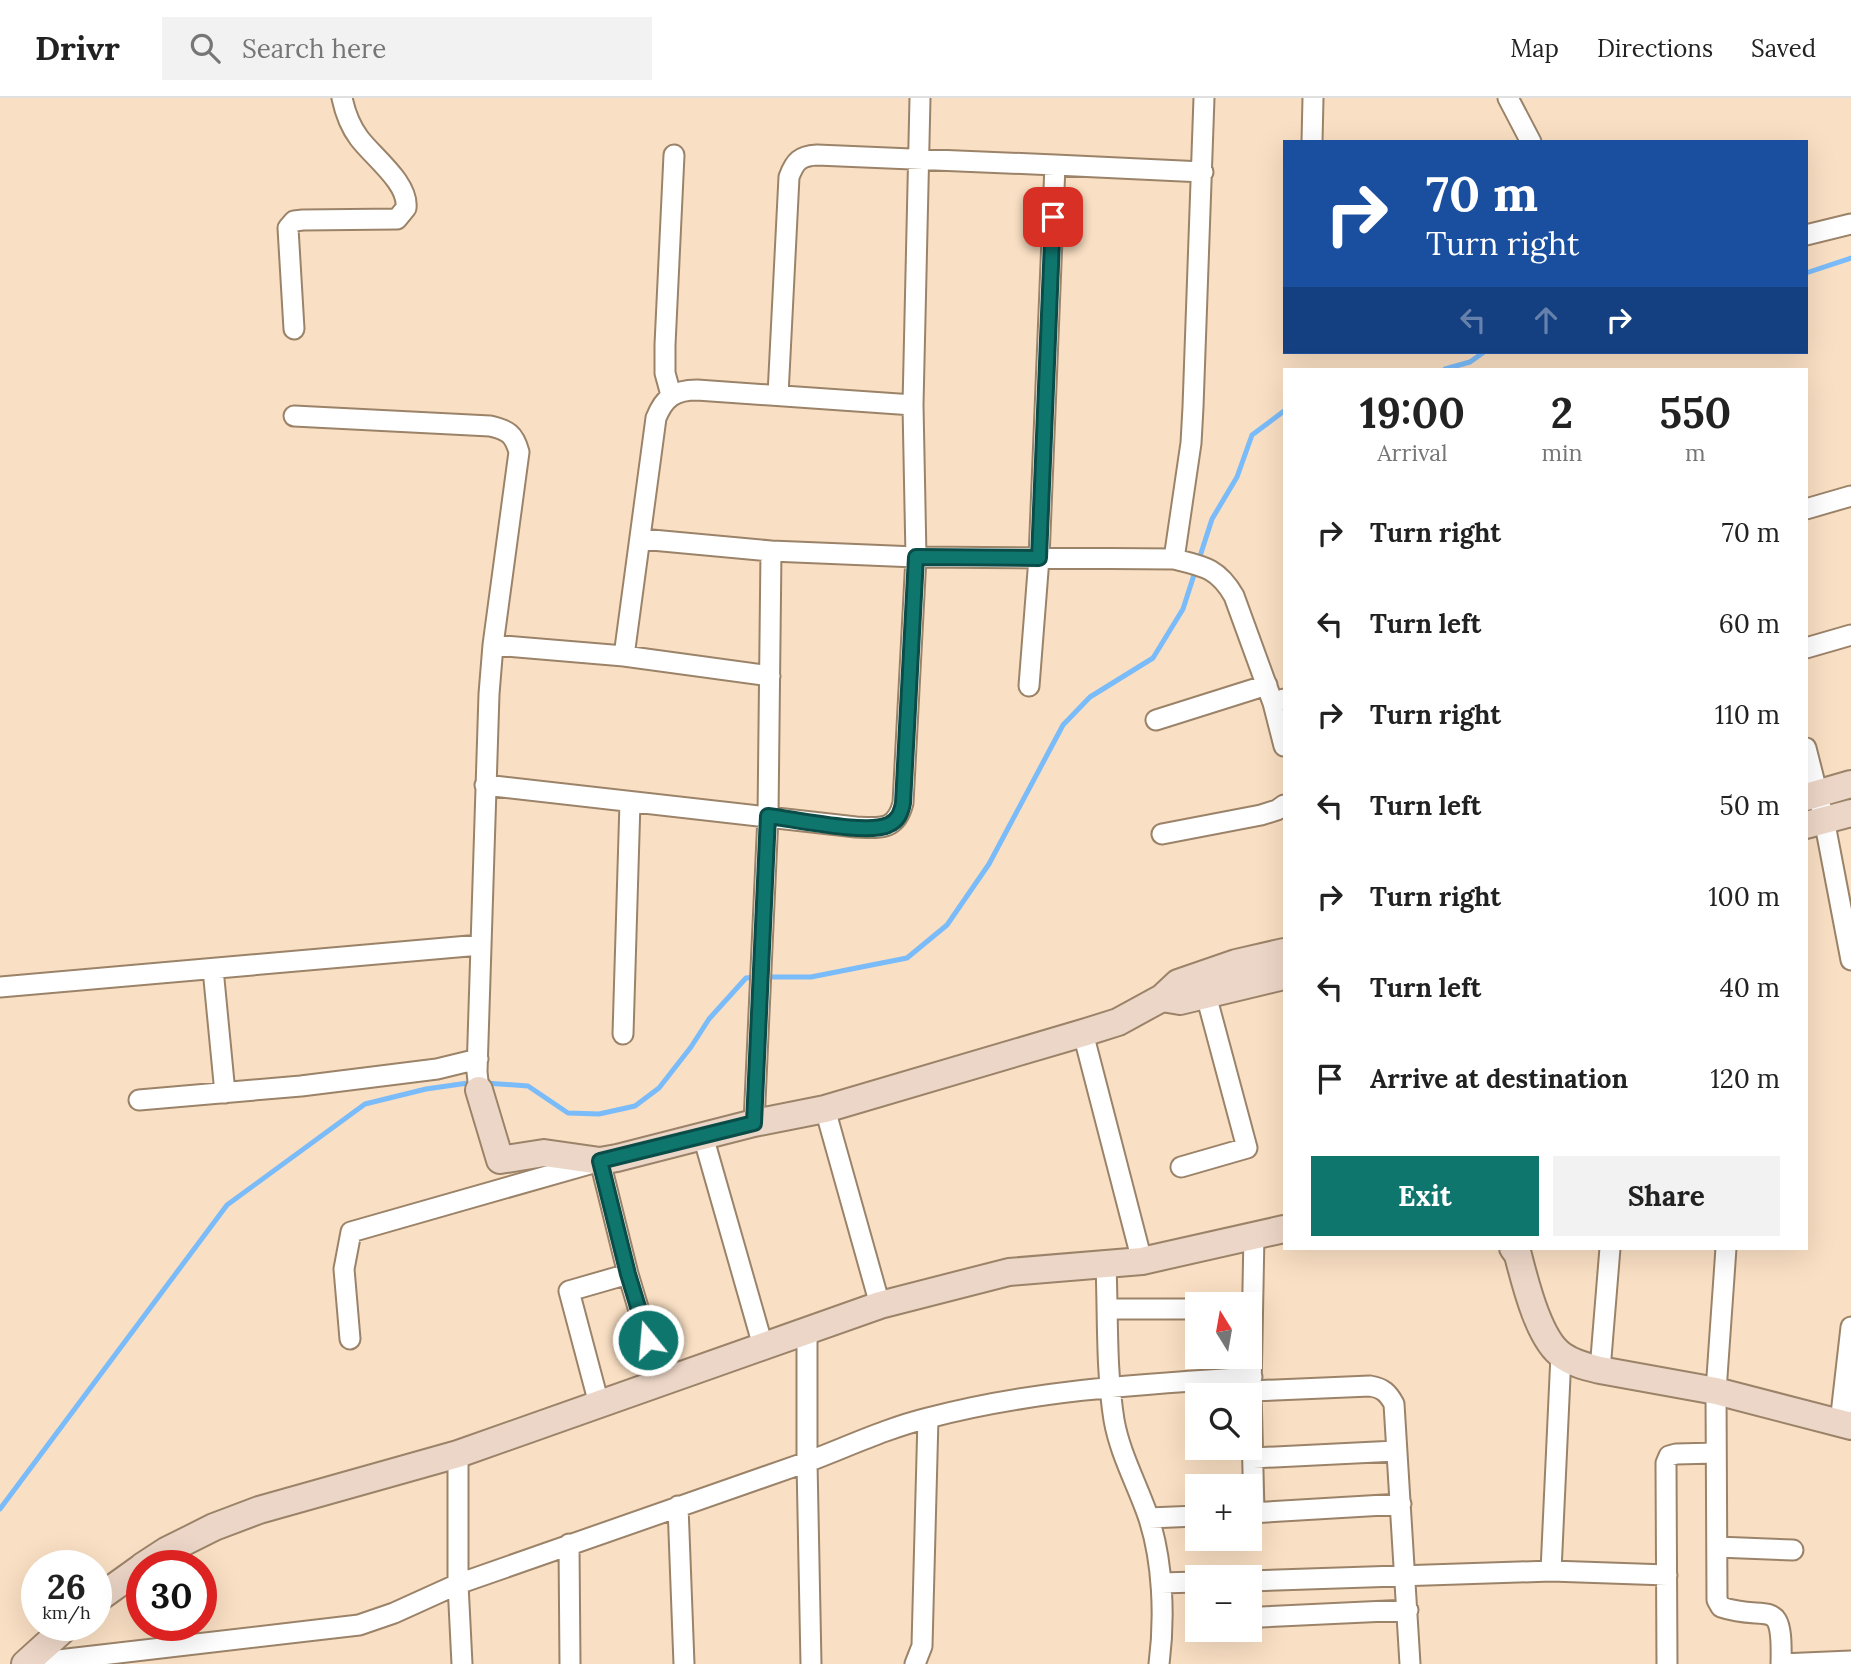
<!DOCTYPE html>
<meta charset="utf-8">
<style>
body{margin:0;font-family:Lora,serif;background:#f2f2f2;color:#222;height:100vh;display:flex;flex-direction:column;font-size:26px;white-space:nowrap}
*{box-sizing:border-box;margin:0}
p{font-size:23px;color:#767676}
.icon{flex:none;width:38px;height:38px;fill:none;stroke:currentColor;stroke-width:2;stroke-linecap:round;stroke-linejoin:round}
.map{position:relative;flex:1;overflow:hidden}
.drawer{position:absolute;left:1283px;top:270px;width:525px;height:882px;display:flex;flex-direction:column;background:#fff;border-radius:0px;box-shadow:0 7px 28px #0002}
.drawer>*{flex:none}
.banner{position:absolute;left:1283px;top:42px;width:525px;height:214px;border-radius:0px;box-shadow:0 7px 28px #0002;background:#1a4fa0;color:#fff;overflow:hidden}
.needle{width:46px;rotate:349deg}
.fabs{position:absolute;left:1185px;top:1194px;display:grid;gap:14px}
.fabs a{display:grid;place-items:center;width:77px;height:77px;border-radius:0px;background:#fff;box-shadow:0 7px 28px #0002;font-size:35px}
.speed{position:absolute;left:21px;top:1452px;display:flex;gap:14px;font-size:35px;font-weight:700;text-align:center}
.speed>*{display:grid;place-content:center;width:91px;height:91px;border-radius:50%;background:#fff;box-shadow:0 7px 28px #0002;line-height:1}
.speed small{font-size:18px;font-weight:400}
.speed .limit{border:10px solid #d22;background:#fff;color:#111}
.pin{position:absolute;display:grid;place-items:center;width:60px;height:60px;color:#fff;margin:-30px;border-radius:14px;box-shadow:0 4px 10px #0006}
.me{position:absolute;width:77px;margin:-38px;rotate:343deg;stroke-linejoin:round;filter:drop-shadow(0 0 5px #0008)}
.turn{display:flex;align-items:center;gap:24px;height:147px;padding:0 28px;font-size:32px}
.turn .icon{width:91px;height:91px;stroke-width:2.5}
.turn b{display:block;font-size:49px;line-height:60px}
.lanes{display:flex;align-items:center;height:66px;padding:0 28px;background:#0003;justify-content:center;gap:35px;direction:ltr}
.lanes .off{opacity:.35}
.eta{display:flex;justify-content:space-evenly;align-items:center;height:119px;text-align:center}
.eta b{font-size:42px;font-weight:700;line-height:49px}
.action{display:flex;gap:14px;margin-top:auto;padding:14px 28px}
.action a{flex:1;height:80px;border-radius:0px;background:#0f766e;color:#fff;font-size:28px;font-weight:700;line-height:80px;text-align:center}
.action a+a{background:#f2f2f2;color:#222}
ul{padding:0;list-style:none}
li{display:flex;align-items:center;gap:21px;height:91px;padding:0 28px}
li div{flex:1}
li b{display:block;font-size:26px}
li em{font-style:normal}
header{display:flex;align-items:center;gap:42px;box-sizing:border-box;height:98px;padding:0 35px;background:#fff;border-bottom:2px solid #e0e0e0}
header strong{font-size:33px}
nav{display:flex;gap:38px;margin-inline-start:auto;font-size:24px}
.search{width:490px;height:63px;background:#f2f2f2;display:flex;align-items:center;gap:18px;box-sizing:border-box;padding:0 24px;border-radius:0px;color:#767676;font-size:26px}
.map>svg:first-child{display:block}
</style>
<header>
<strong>Drivr</strong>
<div class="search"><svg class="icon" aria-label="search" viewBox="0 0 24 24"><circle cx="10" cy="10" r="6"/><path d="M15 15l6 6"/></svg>Search here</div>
<nav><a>Map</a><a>Directions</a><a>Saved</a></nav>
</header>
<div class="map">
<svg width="1851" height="1566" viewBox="0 0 1851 1566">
<rect width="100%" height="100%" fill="#f9dfc3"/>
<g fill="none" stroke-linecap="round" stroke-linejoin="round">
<!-- stream -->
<path stroke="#7abbf9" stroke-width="5" d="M1806 175 1851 160
M1445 271 1470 264 1484 254
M765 879H811L907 860 947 827 989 766 1063 627 1090 599 1153 560 1183 511 1212 421 1237 379 1252 337 1284 313
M485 985 528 988 568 1015 599 1016 635 1008 659 990 691 949 709 921 746 880 755 879
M0 1411 227 1107 365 1006 426 991 475 984"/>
<defs>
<path id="street" d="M1508 0 1531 44
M1312 44 1313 0
M1806 137 1851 126
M294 231 288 130 294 123 303 122 397 121 406 110C409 85 373 59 359 40 350 28 345 14 342 0
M671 297 665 275V247L674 57
M778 297 789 79C795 63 800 58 817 57L1055 67
M294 318 490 328C508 332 514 336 519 354L493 547 489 596 477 974 479 992
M1806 411 1851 398
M641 441 771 453
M1174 461C1203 468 1218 470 1234 498L1273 605 1284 601
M493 547 624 558 770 578
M1806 550 1851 537
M624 558 656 320C664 300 674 292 697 292L913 307
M1029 588 1039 460 1055 67 1203 74
M1273 605 1284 648
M1156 622 1267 587
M1806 650 1824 721 1851 862
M485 687 856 729C880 730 896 733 903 705L916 459 913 307 920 0
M1162 736 1261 717 1277 712 1284 707
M213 871 225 995
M0 889 480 847
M1083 935 1142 1163
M623 936 630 704
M139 1002 301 988 437 971 478 961
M825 1011 880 1207
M754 1025 768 718 771 453 916 459 1174 461 1191 345 1193 309 1204 0
M703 1038 763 1248
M1181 1069 1247 1050 1206 897
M1254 1137 1251 1293 1254 1414
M1726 1150 1716 1293 1717 1502 1721 1509C1769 1525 1783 1495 1781 1566
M1106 1167C1108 1218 1106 1272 1114 1322 1120 1356 1137 1386 1148 1418 1163 1462 1165 1520 1159 1566
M1108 1211H1197
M350 1241 344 1171 351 1134 600 1063 628 1176 661 1286
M1600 1272 1610 1150
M1251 1293 1370 1288C1383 1290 1388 1295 1394 1306L1410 1566
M599 1306 569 1193 628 1176
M1840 1325 1851 1229
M458 1356V1486L462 1566
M1253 1360 1396 1353
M678 1408 684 1566
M1250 1415 1401 1406
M1149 1420 1197 1418
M569 1446 570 1566
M1717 1449 1793 1452
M1551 1473 1561 1257
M1250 1483 1551 1473 1667 1477
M1161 1485 1197 1484
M1261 1519 1408 1512
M24 1566 359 1527 394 1515 458 1486 807 1364V1234
M811 1566 807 1364C847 1349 887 1330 928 1320 1034 1292 1143 1286 1252 1279
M915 1566 922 1548 928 1320
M1667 1566 1666 1365 1669 1358 1676 1356 1716 1355
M1781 1566 1851 1563"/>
<path id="secondary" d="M1806 699 1851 686
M1806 727 1851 715
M1162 900 1180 903 1284 878
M479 992 500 1062 544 1055 600 1063 617 1060 754 1025 825 1011 1083 935 1118 924 1162 900 1178 885 1236 865 1284 854
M1513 1150 1518 1157C1525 1184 1539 1243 1563 1258 1574 1266 1588 1269 1600 1272L1716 1293 1851 1328
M143 1468 166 1453 214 1429 259 1412 458 1356 880 1207 1009 1174 1142 1163 1284 1131
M96 1502 142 1469
M25 1566 67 1528"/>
</defs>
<!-- street casing -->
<use href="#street" stroke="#9b8369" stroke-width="23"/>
<!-- secondary casing -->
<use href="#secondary" stroke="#9b8369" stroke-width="30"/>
<!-- street -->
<use href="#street" stroke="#fff" stroke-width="19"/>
<!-- secondary -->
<use href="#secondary" stroke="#ecd6c7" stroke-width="26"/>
</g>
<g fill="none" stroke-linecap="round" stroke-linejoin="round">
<defs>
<path id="route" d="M648 1242 628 1176 600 1063 754 1025 768 718C794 721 867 737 888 727 898 723 901 715 903 705L916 459 1039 460 1053 119"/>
</defs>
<!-- route casing -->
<use href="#route" stroke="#0a4d48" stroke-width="18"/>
<!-- route -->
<use href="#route" stroke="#0f766e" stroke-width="12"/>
</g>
</svg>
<div class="fabs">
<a><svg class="needle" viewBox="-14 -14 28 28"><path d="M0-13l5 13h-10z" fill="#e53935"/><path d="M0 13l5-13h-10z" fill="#767676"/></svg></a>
<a><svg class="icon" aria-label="search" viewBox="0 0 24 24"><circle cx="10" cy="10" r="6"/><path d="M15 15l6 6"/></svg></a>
<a>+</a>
<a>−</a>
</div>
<div class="speed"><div>26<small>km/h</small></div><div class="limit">30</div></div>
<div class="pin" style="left:1053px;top:119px;background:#d93025"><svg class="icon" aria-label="arrive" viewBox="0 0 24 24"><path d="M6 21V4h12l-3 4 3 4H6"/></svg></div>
<svg class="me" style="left:648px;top:1242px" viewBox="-20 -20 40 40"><circle r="17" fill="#0f766e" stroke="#fff" stroke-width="3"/><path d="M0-11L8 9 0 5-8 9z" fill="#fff"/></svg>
<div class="banner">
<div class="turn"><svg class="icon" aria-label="right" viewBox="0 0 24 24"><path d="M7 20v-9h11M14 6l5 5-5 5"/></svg><div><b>70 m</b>Turn right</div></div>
<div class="lanes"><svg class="icon off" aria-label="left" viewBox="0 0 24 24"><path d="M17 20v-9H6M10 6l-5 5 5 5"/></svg><svg class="icon off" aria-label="ahead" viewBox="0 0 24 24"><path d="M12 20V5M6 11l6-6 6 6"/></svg><svg class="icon" aria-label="right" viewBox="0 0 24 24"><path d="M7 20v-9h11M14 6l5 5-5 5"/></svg></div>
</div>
<section class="drawer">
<div class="eta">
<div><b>19:00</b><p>Arrival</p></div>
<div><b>2</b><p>min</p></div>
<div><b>550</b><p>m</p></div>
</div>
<ul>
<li><svg class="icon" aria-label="right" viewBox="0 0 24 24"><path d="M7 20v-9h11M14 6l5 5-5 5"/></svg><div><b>Turn right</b></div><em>70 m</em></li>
<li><svg class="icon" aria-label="left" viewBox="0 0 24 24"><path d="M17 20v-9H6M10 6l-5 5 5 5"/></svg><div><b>Turn left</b></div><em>60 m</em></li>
<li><svg class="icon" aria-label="right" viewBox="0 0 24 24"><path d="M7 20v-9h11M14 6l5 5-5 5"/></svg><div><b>Turn right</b></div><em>110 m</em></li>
<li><svg class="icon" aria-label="left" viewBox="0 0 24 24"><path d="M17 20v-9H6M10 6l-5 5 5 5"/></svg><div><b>Turn left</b></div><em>50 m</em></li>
<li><svg class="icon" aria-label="right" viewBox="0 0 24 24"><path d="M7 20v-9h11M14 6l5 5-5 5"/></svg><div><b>Turn right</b></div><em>100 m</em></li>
<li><svg class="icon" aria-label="left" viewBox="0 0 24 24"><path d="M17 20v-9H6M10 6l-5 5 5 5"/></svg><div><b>Turn left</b></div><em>40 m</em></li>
<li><svg class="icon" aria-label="arrive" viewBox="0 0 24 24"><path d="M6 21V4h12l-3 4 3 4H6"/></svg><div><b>Arrive at destination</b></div><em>120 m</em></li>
</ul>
<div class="action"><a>Exit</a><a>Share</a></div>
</section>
</div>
